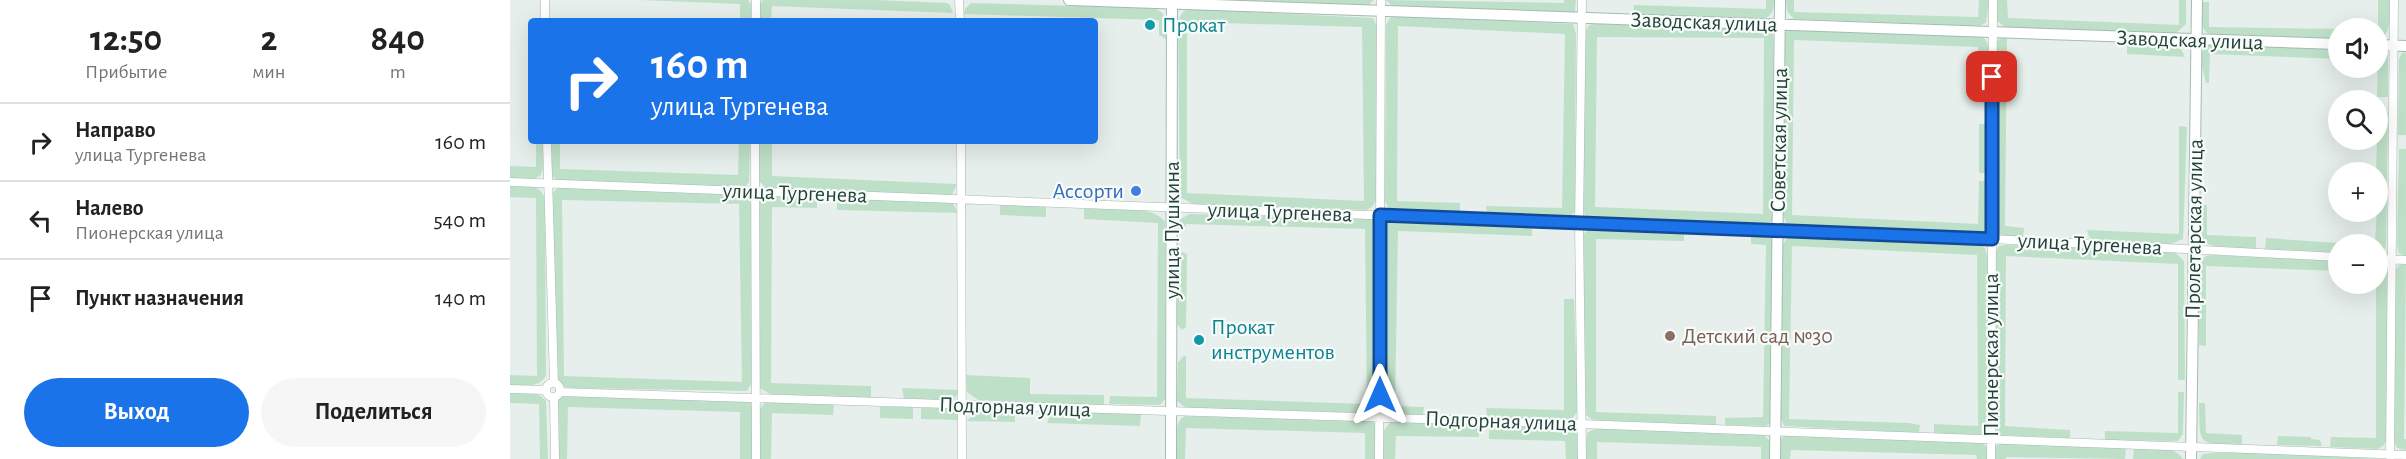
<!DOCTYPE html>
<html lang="ru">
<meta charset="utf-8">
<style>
body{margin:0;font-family:"Alegreya Sans",sans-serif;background:#f6f6f6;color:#222;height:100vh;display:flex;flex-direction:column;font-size:22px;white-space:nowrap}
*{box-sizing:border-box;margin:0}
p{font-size:20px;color:#767676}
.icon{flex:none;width:33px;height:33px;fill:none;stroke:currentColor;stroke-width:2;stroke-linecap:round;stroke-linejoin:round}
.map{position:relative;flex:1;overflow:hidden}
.side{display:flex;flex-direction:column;background:#fff;width:510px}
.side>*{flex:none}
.top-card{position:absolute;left:18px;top:18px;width:570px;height:126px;border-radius:6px;box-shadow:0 6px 24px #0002;background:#1a73e8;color:#fff;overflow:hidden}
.controls{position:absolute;left:1818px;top:18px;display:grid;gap:12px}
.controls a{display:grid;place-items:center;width:60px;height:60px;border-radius:50%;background:#fff;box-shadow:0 6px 24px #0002;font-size:30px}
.pin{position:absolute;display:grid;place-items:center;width:51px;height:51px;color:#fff;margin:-26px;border-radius:12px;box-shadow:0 3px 9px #0006}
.me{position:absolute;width:66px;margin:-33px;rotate:0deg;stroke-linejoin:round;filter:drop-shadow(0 0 4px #0008)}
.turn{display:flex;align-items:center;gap:21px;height:126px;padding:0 24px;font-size:27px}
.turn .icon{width:78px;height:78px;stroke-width:2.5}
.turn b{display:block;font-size:42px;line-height:51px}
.eta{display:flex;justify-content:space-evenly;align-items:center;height:102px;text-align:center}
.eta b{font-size:36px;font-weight:600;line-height:42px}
.cta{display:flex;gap:12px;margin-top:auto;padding:12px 24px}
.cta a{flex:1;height:69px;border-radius:36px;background:#1a73e8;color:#fff;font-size:24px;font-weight:600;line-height:69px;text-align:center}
.cta a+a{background:#f6f6f6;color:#222}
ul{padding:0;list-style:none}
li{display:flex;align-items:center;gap:18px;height:78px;padding:0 24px;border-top:2px solid #e0e0e0}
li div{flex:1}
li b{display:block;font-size:22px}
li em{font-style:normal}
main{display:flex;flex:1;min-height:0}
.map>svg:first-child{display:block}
</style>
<main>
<section class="side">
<div class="eta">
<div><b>12:50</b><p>Прибытие</p></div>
<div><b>2</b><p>мин</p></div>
<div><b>840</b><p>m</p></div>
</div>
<ul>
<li><svg class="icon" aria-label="right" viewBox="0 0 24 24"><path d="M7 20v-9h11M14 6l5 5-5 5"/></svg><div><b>Направо</b><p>улица Тургенева</p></div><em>160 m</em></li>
<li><svg class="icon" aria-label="left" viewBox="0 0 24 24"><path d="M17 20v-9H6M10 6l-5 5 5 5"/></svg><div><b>Налево</b><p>Пионерская улица</p></div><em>540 m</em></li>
<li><svg class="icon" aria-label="arrive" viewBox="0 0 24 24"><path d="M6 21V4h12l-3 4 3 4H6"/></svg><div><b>Пункт назначения</b></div><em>140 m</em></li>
</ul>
<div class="cta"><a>Выход</a><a>Поделиться</a></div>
</section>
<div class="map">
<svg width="1896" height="459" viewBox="0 0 1896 459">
<rect width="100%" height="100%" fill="#e6efeb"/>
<!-- green -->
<path fill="#bfe0c8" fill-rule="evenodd" d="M130 0H238L241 4V21H230V4Z
M253 0H366L437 3 440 5 443 13 262 6 261 21H249V6Z
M725 0H864L857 6Z
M876 0 1054 3V0H1066L1065 12 1062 14 882 6Z
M1256 0H1264C1264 12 1261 18 1248 20L1123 17 1124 5 1256 9Z
M1276 0H1284V12L1468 17 1469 0H1479L1476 23 1468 26 1284 19 1277 11Z
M1486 0H1497L1498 18 1669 25V0H1676V24L1665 34 1656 35 1495 27 1487 21Z
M1868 0H1880C1879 13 1883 35 1868 40Z
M1692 2H1699V27L1828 29V39L1704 36C1687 31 1692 16 1692 2Z
M461 3 644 8C659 13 656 26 656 39L649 35V20L454 14 455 9Z
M677 9 863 18 868 28 866 201 862 207 856 210 685 205 670 197 668 21 672 13ZM677 22 852 27 854 201 677 193Z
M887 16 1063 24 1066 34 1065 209V212L1059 217 982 215 977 212 976 206 1052 208 1055 34 888 26 887 201 950 203V214L879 209 875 201 876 25 880 18Z
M1084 24 1254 27 1263 33 1264 215 1261 222 1251 225 1083 220 1075 216 1073 207 1075 32 1079 25ZM1087 37 1254 38 1253 214 1085 207Z
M1279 30 1472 36C1480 43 1478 51 1478 61H1469L1468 47 1284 40 1282 215 1468 224 1469 181H1478V228L1476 233 1468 235 1283 226 1277 224 1273 215 1275 39V33Z
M1497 35 1495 226 1514 228 1513 238 1492 236 1484 228 1486 43 1490 38Z
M1617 42 1664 44 1670 47 1675 57 1617 54Z
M1699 44 1828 48V59L1700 54 1699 83H1696L1692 67V52Z
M1868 49 1878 55V97H1867Z
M1896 52V135H1888L1889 59 1892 53Z
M1868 110H1876L1878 113 1877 182H1868L1866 172Z
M1469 124H1478V173H1469Z
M1669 126 1677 127 1673 239 1661 244 1580 240 1577 230 1669 234Z
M26 141H33V168L31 175 24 179 0 178V166L26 167Z
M41 141H50V169L228 175 229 141H240L239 182 235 187 50 181 44 178 42 175Z
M249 141H262V176L447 184 442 195H437L256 188 249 181Z
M1889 149H1896V256L1889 253 1887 245Z
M0 185C15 186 29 183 35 198L36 376C28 388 14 386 0 386V375L27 376 26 198 0 197Z
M49 187 238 195 241 204 242 383 237 391 60 388 47 385 42 199 43 192ZM52 200 229 204 232 382 54 376Z
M1868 188H1877L1876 246 1873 252 1868 255V244H1865Z
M255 194 307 197V208L262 207 261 383 361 386V399L260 394 250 388 248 199Z
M327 199 442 202 448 213 327 210Z
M1690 204 1697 205V235L1746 237V249L1704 246 1692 242Z
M490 205 536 206V217L490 215Z
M574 209C595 209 643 204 655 222V399L650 405 599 404 600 396 647 397 648 223 574 219Z
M680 214 863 219 867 226 868 407 863 413 676 408 667 401 668 362 674 356H676V398L857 404 855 229 676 224 675 229H668L670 219Z
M881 220 1022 226V236L888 231 885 406 914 407 913 415H880L875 411 874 406 875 231V224Z
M1079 228 1174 230V241L1086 239V412L1206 416V425L1084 421 1076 415 1073 235Z
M1241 234H1256L1262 239 1260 423 1256 426 1215 425V418L1253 417 1256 245 1241 244Z
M1282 236 1468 244 1475 248 1478 262 1476 432 1471 435 1424 434V424L1468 426 1467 255 1282 246 1279 419 1399 423 1410 425 1409 433 1274 426 1270 416 1272 246 1277 238Z
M1756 238 1843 244H1828V253L1755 250Z
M1496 245 1665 252 1674 261 1675 380H1668V264L1496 256 1495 426 1560 430V438L1490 435 1485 430 1483 418 1484 255 1489 246Z
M672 252 677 254 676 327 672 330 667 324 669 255Z
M1702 255 1828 261V271L1696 266V346L1689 345V265L1696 256Z
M1868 262 1875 264 1878 270 1876 441 1873 446 1867 449 1820 447 1821 437 1866 438V284H1868Z
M1896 264 1894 439H1896V450L1887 448 1883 438 1886 270 1889 265Z
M1054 299H1064L1068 411 1061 420 977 417 976 408 1054 410Z
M456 375 520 378V394L594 395V406L468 400 457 392Z
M392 388 450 390 443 401 394 399Z
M0 392C14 392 27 390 36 401L38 459H30L29 404 0 403Z
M1668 392H1674L1673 434 1668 441 1595 440V431L1668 433Z
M52 395 240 402 243 409V459H230V412L58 407 57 459H45L47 398Z
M256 401 324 403 323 415 262 413 261 459H248L250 409Z
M1689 403H1695L1696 433 1732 435V445C1687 443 1690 448 1689 403Z
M370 407H403V419L370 418Z
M411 408H438L448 414 450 420 411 419Z
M505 410V422L457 421C467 407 489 410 505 410Z
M542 410 631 413 630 426 537 423Z
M675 416 835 419 863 422 866 425V459H855V433L676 428 675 459H667C667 446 662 422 675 416Z
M881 422 969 423V437L886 436 885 459H873L874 430Z
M979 424 1060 426 1067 434 1068 459H1056L1055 441 979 439Z
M1088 427 1254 435 1260 441 1261 459H1251V447L1087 442V459H1075L1077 433Z
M1279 435 1469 442C1478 444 1478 451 1478 459H1467L1466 455 1281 450 1280 459H1270V441L1274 436Z
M1768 436 1801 437V439L1810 440 1812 446 1767 445Z
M1492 443 1616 448 1615 459 1496 457V459H1483L1484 447Z
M1624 448C1639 449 1664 444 1673 459H1623Z
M1705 453H1762L1871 459H1690L1693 454Z"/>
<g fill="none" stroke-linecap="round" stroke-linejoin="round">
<defs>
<path id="street" d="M35 0V21
M246 0V21
M449 0 450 21
M37 141 44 383
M245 141 246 459
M451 141 452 459
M0 182 1482 239 1828 257
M1868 259 1896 260
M36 390a7 7 0 1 1 14 0a7 7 0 1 1-14 0Z
M0 389 35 390
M50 392 1071 424 1896 455
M44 398 45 459
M1880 457 1884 0
M869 459 871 0
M1072 459 1069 223 1072 0
M1481 459 1483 0"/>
<path id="secondary" d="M559 0 1828 44
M1868 45 1896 46
M661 459 662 0
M1265 459 1270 0
M1681 459 1687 0"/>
</defs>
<!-- street casing -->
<use href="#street" stroke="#a8b8b2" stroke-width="9"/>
<!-- secondary casing -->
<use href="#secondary" stroke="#a4bbb3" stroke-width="12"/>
<!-- street -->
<use href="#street" stroke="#fff" stroke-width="8"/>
<!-- secondary -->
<use href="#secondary" stroke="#fff" stroke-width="10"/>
</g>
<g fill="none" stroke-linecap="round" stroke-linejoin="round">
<defs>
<path id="route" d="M870 395V215L1482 239V77"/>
</defs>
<!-- route casing -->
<use href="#route" stroke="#114b97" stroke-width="15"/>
<!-- route -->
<use href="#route" stroke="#1a73e8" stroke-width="10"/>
</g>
<!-- markers -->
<g fill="#0f9aa8" stroke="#f7fbf9" stroke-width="2">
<circle cx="640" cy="25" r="6"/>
<circle cx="689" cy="340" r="6"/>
</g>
<circle fill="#3f7fe0" stroke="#f7fbf9" stroke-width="2" cx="626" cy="191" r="6"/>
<circle fill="#8d6e63" stroke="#f7fbf9" stroke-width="2" cx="1160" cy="336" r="6"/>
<g text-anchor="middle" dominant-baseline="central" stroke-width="4.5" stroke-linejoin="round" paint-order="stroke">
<!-- street labels -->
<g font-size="22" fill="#24423a" stroke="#f7fbf9">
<text transform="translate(1194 22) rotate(2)">Заводская улица</text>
<text transform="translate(1680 40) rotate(2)">Заводская улица</text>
<text transform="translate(1269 140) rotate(-89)">Советская улица</text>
<text transform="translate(285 193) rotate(2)">улица Тургенева</text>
<text transform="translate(770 212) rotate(2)">улица Тургенева</text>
<text transform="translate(1684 229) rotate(-89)">Пролетарская улица</text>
<text transform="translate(662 230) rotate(-90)">улица Пушкина</text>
<text transform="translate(1580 244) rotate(3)">улица Тургенева</text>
<text transform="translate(1481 355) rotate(-90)">Пионерская улица</text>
<text transform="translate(505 407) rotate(2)">Подгорная улица</text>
<text transform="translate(991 421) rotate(2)">Подгорная улица</text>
</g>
<!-- culture labels -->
<g font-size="22" fill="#0d838f" stroke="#f7fbf9" text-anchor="start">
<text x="652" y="25">Прокат</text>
<text x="701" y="327">Прокат<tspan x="701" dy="25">инструментов</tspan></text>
</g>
<!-- shop labels -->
<g font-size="22" fill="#366cbe" stroke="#f7fbf9" text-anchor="end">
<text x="614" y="191">Ассорти</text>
</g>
<!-- education labels -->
<g font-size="22" fill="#785e54" stroke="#f7fbf9" text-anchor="start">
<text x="1172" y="336">Детский сад №30</text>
</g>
</g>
</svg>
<div class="controls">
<a><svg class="icon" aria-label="sound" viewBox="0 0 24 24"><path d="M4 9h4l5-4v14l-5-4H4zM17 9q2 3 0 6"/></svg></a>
<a><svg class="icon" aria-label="search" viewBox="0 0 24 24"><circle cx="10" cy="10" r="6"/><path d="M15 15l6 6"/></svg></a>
<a>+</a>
<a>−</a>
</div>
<div class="pin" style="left:1482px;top:77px;background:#d93025"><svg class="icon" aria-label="arrive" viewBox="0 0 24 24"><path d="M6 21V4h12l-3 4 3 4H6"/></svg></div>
<svg class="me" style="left:870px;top:395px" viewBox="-20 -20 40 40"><path d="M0-17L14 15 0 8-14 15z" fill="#1a73e8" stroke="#fff" stroke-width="4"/></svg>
<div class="top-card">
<div class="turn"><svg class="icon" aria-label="right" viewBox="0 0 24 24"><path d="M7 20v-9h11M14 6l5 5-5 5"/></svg><div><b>160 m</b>улица Тургенева</div></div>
</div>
</div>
</main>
